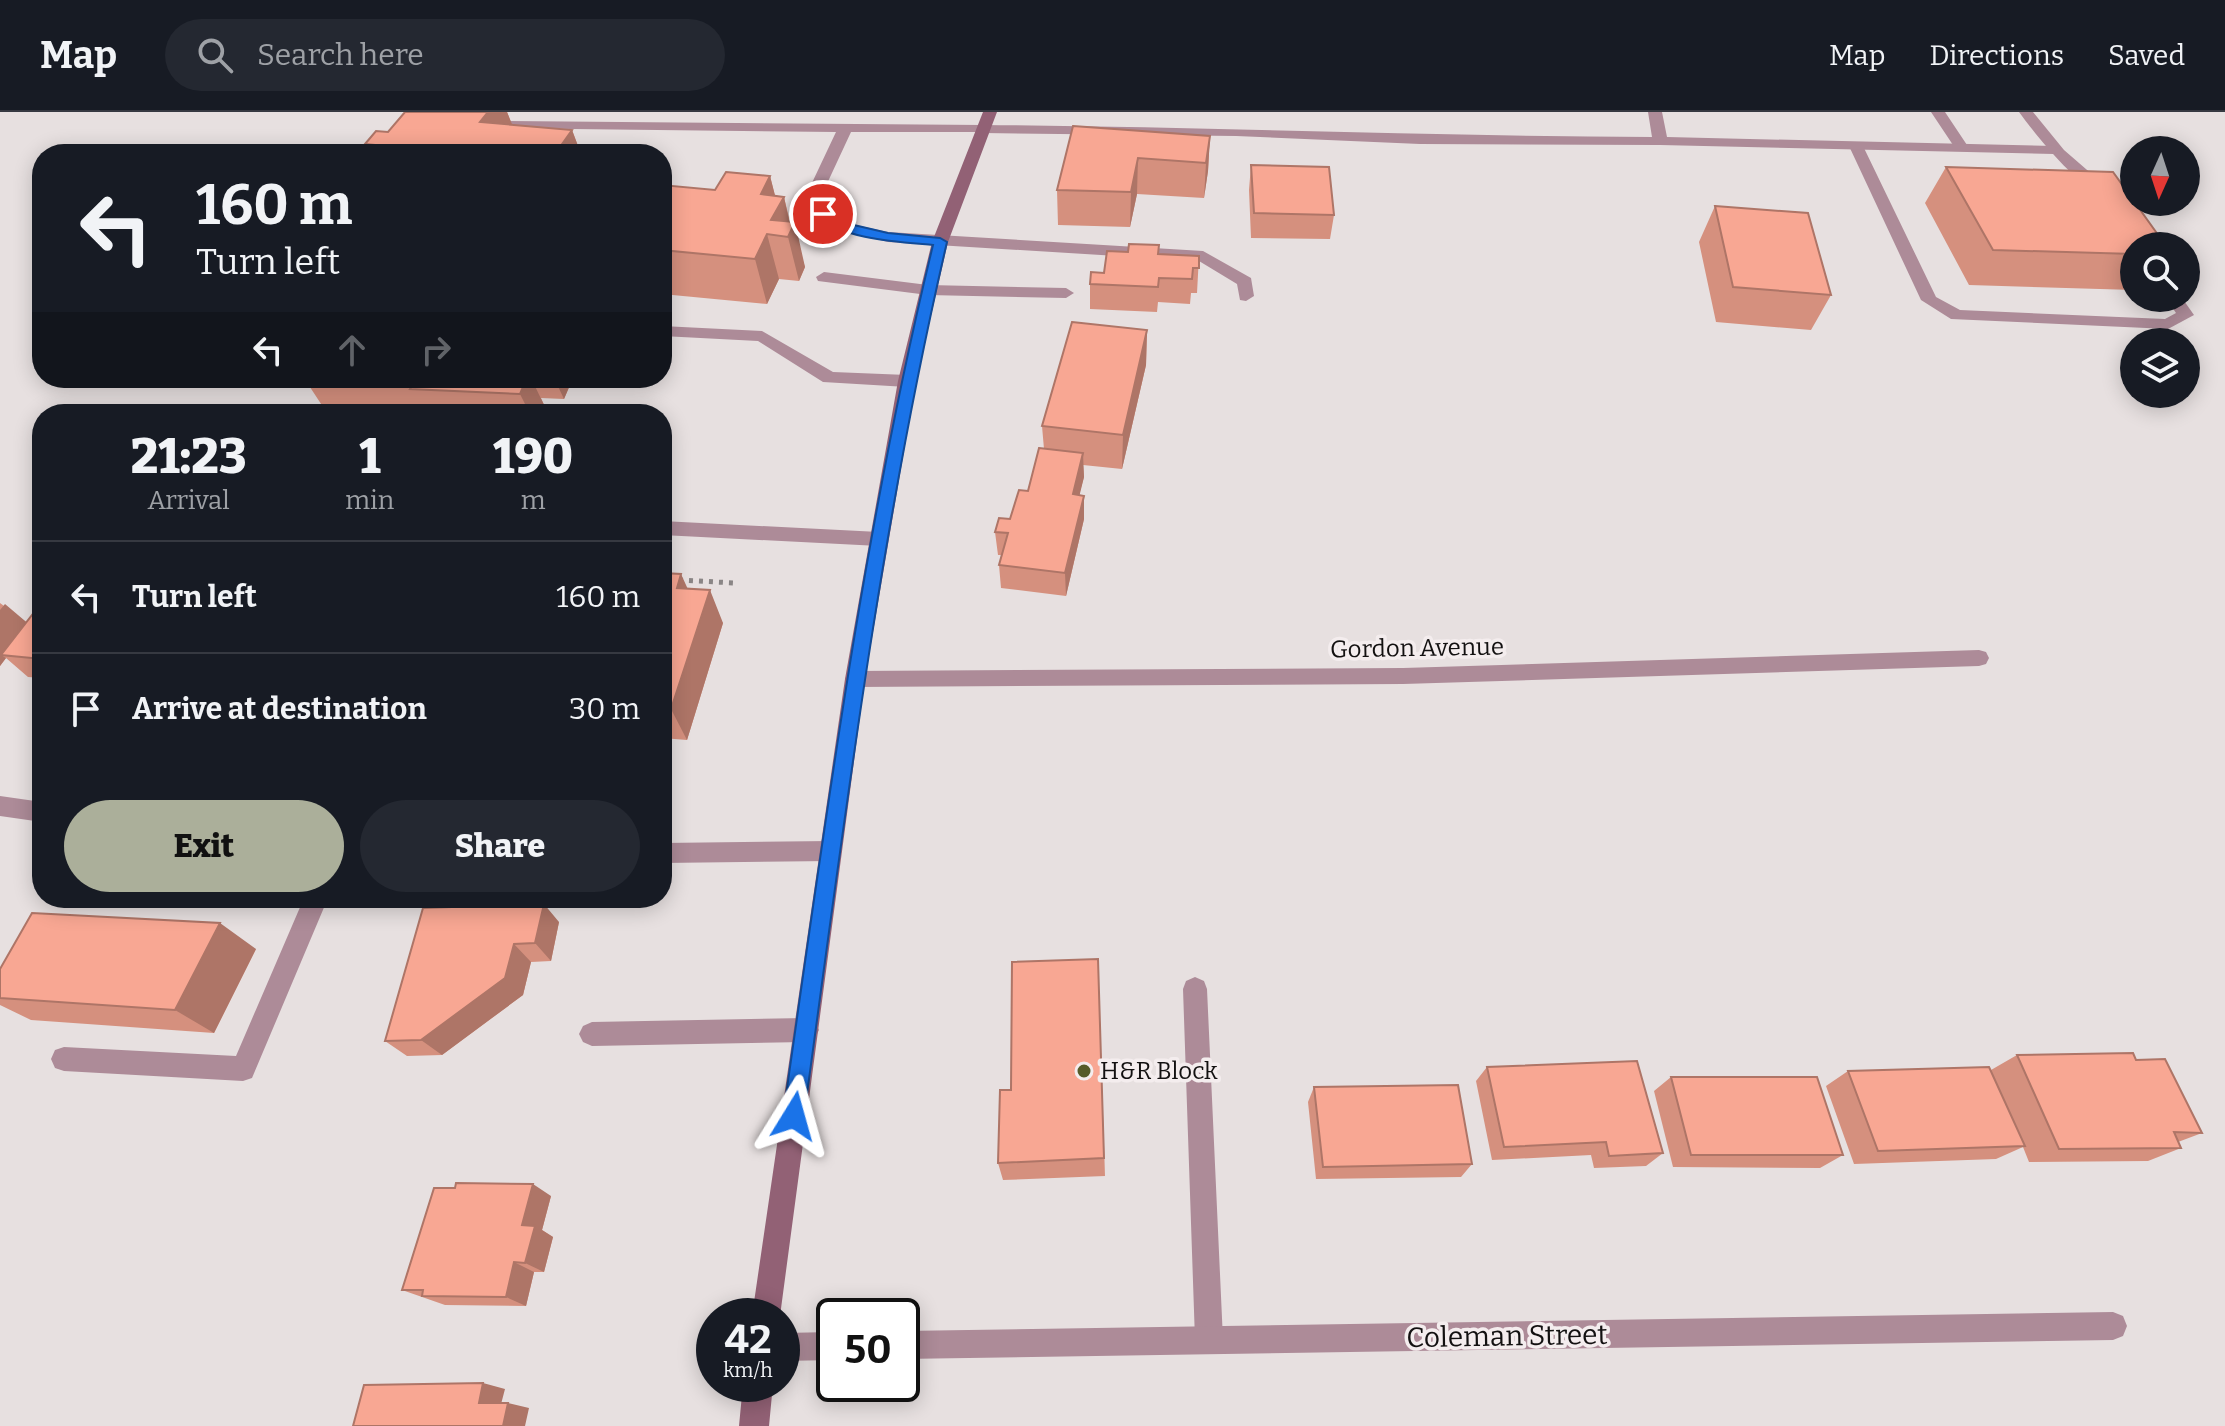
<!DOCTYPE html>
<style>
body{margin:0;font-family:Bitter,serif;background:#242831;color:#f1f3f6;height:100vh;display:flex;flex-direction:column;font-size:30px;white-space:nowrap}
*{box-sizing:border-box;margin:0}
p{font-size:26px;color:#9ea1a6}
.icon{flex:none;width:44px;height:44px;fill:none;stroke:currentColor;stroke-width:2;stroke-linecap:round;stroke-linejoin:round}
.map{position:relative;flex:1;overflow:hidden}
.sheet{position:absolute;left:32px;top:292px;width:640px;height:504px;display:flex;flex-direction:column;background:#171b24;border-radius:32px;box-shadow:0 4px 20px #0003}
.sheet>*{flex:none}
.hud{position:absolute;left:32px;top:32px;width:640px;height:244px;border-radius:32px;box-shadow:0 4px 20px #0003;background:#171b24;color:#f1f3f6;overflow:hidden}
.needle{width:52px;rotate:183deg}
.buttons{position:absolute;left:2120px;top:24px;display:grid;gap:16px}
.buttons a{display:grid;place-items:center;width:80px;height:80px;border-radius:50%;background:#171b24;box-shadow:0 4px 20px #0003;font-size:40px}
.speed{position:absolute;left:696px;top:1186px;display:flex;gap:16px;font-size:40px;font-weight:700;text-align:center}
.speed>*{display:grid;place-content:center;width:104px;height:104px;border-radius:50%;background:#171b24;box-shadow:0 4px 20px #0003;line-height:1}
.speed small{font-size:20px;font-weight:400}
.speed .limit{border:4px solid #111;border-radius:12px;background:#fff;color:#111}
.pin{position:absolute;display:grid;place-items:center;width:68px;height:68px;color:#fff;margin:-34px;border:4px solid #fff;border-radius:50%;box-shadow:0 2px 8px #0007}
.me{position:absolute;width:88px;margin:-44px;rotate:8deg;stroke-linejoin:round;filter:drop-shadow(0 0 6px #0008)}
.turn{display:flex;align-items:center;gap:28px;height:168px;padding:0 32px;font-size:36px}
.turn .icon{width:104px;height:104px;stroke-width:2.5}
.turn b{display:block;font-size:56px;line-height:68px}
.lanes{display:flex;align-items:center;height:76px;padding:0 32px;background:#0003;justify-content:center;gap:40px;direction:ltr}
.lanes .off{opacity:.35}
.eta{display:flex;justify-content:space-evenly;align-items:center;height:136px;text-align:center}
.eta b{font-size:48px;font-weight:800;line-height:56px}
.button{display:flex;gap:16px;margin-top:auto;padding:16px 32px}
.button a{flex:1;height:92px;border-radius:48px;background:#abaf9a;color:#111;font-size:32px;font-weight:800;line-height:92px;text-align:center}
.button a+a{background:#242831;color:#f1f3f6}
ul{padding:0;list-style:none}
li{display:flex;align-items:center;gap:24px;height:112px;padding:0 32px;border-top:2px solid #363941}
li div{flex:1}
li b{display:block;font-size:30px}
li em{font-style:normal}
header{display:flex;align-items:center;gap:48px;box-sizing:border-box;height:112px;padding:0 40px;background:#171b24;border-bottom:2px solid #363941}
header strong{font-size:38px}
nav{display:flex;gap:44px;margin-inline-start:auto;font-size:28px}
.search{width:560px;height:72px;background:#242831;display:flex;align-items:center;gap:20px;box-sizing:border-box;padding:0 28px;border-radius:44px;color:#9ea1a6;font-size:30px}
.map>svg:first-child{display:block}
</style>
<header>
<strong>Map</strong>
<div class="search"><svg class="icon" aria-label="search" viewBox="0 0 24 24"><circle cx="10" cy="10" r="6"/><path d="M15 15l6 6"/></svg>Search here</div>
<nav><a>Map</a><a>Directions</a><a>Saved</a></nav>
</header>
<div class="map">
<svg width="2225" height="1314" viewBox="0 0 2225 1314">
<rect width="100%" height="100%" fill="#e7e0e0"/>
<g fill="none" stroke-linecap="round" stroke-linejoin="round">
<!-- path -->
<path stroke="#8a8585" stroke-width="5" stroke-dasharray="4 6" stroke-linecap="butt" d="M679 468 735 471"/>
<!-- service -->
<path fill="#ad8b98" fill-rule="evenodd" d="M1931 0H1945L1969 36 1967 39H1957Z
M2019 0H2033L2064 38 2109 77 2106 80C2083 84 2033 19 2019 0Z
M498 9 983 13 990 17 988 20H851L818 91 842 110 888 120 1203 139 1251 166 1254 184 1246 189 1240 188 1237 172 1199 149 888 130 831 116 802 92 836 20 493 16V10Z
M392 21 397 22V28L362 42H342Z
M1856 30 1863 34 1936 185 1960 198 2165 207 2176 201 2166 186H2182L2194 203 2168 217 1951 207 1921 188 1849 34Z
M824 160 928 173 1066 176 1074 181 1066 186 928 183 818 169 816 165Z
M662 214 762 219 833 260 907 263 916 269 907 275 823 270 758 229 662 224Z
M662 409 879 420 889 427 879 434 662 423Z
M304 786H328L252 966 243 969 64 959 55 956 51 947 55 938 64 935 236 944Z
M1195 865 1204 869 1207 877 1223 1228 1219 1238 1209 1242 1199 1238 1195 1228 1183 877 1186 869Z
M806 906 815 910 819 918 815 926 806 930 592 934 583 930 579 922 583 914 592 910Z"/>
<!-- minor -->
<path fill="#ad8b98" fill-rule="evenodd" d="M1648 0H1662L1667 25 2054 34 2061 38 2054 42 1660 33 1420 32 1236 24 983 21 976 17 983 13C1206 15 1429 24 1652 25Z
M1979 538 1986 540 1989 546 1986 552 1979 554 1403 572 855 575 848 573 845 567 848 561 855 559 1403 556Z
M0 684 42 690V710L0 704Z
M831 729 839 732 842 739 839 746 831 749 662 751V731Z
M2113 1200 2123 1204 2127 1214 2123 1224 2113 1228 902 1247V1219Z
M834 1220V1248L782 1249V1221Z"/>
<!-- secondary -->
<path fill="#926175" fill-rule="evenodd" d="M983 0H997L948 130 916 269 865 567 780 1204H752L845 567 898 269 932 130Z
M743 1272H773L769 1314H739Z"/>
</g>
<!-- wall -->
<path fill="#d5907e" d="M405 0H507L512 13 572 18 581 42H368L370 41 365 32 388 20Z
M1073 14 1210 24 1208 59 1204 86 1137 82 1130 115 1058 113 1057 78Z
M1251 53 1334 103 1330 127 1251 126 1249 78Z
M1946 55 2134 134V178L1969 173 1925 91Z
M770 64 775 84 784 85 790 110 805 155 799 169 779 167 767 192 662 182V73L715 78Z
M1715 94 1831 183 1811 218 1716 210 1699 130Z
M1158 142 1199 144 1197 181H1191L1190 192 1158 190 1157 200 1090 197V172L1104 161Z
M1147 218 1146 253 1122 357 1083 353 1084 365 1079 383 1084 384V407L1066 484 1001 476 999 453 1002 443H998L995 420 1010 407 1028 379 1044 337 1042 314Z
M304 266H573L564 287 541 286 546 297 544 302 327 301Z
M662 461 688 477 723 511 687 628 662 626Z
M0 491 26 510 42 495V566L28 565 6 546 0 554Z
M423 796 559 810 551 849 531 850 523 883 442 943 407 944 385 929Z
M256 837 214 921 31 908 0 893V857Z
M1098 847 1105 1064 1003 1068 998 1051Z
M2017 943 2136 948 2202 1021 2178 1030 2181 1036 2148 1049 2029 1050 2023 1035 1996 1047 1854 1052 1826 974 1848 959 1991 958Z
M1487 955 1663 1041 1646 1054 1594 1056 1591 1043 1492 1048 1476 969Z
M1671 965 1843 1043 1820 1056 1673 1055 1654 979Z
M1314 975 1472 1052 1461 1065 1316 1067 1308 990Z
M551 1084 542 1118 553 1125 544 1160H534L526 1194 445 1193 402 1178Z"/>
<!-- shaded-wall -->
<path fill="#ae7567" d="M488 0H507L519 29 480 10Z
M572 18 581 42H555Z
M1210 24 1208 59 1204 86 1206 51Z
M1138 46 1137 82 1130 115 1131 80Z
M770 64 778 95 784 85 791 118 795 110 805 155 799 169 788 125 775 122 761 82Z
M767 122 779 167 767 192 755 147Z
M1147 218 1146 253 1122 357 1123 323Z
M527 266H531L546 297 544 302H530L520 282Z
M554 266H573L564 287Z
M1083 341 1084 365 1074 406 1073 382Z
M1084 384V407L1066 484 1065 461Z
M681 462 696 495 677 476Z
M710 478 723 511 687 628 671 597Z
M5 492 31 514 1 543 6 546 0 554V498Z
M544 792 559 810 551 849 535 831Z
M220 811 256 837 214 921 175 898Z
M514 832 531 850 523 883 442 943 421 928Z
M533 1072 551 1084 542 1118 553 1125 544 1160 525 1151 522 1113Z
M514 1150 534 1160 526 1194 506 1185Z
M483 1271 505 1277 500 1296 479 1291Z
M508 1291 529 1296 525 1314H503Z"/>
<!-- building -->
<path fill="#f8a793" stroke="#ae7567" stroke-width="2" d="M405 0H488L480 10 572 18 555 42H368L376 33 365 32 376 19 388 20Z
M1073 14 1210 24 1206 51 1138 46 1131 80 1057 78Z
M1251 53 1329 55 1334 103 1254 101Z
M1946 55 2113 60 2166 134H2134V142L1993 138Z
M726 60 770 64 761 82 784 85 771 108 795 110 788 125 767 122 755 147 662 138V73L715 78Z
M1715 94 1808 101 1831 183 1733 175Z
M1129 132 1159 133 1158 142 1199 144V156H1193L1192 167 1159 166 1158 175 1090 172 1091 160 1104 161 1107 139 1128 140Z
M1072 210 1147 218 1123 323 1042 314Z
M304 266H527L520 282 410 277 413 272Z
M1039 336 1083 341 1073 382 1084 384 1065 461 999 453 1008 421 995 420 999 406 1010 407 1019 378 1028 379Z
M662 461 681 462 677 476 710 478 671 597 662 596Z
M39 494 42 495V547L1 543Z
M544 792 535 831 514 832 505 866 421 928 385 929 423 796Z
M32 801 220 811 175 898 0 886V857Z
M1098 847 1104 1046 998 1051 1000 978H1011L1012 850Z
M2133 941 2136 948 2165 947 2202 1021 2174 1020 2181 1036 2059 1037 2017 943Z
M1637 949 1663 1041 1609 1044 1606 1030 1504 1035 1487 955Z
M1989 955 2025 1034 1878 1039 1848 959Z
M1671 965H1817L1843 1043H1691Z
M1458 973 1472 1052 1323 1055 1314 975Z
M456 1071 533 1072 522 1113 535 1114 525 1151 514 1150 506 1185 422 1184 423 1178H402L434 1076H455Z
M483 1271 479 1291H508L503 1314H353L364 1273Z"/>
<!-- route -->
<path fill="#1a73e8" stroke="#114b97" stroke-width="2" d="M823 99 841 110 888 121 940 126 947 130C880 418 844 711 804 1004L801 1011 794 1014 786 1011 783 1004C825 712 863 420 933 133 899 130 841 128 817 102Z"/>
<!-- markers -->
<circle fill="#565c2a" stroke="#f4edee" stroke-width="3" cx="1084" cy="959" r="8"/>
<g text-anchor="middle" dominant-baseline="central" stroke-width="7" stroke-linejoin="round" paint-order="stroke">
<!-- street labels -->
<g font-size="24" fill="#131111" stroke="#f4edee">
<text transform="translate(1417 536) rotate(-1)">Gordon Avenue</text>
</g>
<!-- poi labels -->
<g font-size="24" fill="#131111" stroke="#f4edee" text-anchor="start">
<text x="1100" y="959">H&amp;R Block</text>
</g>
<!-- near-street labels -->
<g font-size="28" fill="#131111" stroke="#f4edee">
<text transform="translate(1507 1224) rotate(-1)">Coleman Street</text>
</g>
</g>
</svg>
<div class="buttons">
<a><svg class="needle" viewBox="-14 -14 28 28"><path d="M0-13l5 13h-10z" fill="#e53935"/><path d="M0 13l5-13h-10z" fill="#9ea1a6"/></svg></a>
<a><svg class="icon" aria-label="search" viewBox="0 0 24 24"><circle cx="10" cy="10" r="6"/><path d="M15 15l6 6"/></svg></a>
<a><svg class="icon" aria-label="layers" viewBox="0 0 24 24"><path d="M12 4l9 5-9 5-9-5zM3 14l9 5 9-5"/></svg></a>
</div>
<div class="speed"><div>42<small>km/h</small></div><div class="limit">50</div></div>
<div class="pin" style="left:823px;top:102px;background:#d93025"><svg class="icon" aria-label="arrive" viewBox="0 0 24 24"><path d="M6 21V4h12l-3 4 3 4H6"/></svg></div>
<svg class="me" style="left:794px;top:1004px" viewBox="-20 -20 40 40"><path d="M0-17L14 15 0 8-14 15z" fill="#1a73e8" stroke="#fff" stroke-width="4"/></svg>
<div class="hud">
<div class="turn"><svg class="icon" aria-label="left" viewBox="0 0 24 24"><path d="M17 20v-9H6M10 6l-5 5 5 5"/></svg><div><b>160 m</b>Turn left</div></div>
<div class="lanes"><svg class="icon" aria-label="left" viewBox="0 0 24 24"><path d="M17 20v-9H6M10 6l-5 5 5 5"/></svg><svg class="icon off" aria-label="ahead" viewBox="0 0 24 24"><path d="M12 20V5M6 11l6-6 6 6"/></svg><svg class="icon off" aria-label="right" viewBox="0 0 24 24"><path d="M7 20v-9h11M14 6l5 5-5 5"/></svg></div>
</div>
<section class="sheet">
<div class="eta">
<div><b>21:23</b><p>Arrival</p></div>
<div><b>1</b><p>min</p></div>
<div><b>190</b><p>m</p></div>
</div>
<ul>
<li><svg class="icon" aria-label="left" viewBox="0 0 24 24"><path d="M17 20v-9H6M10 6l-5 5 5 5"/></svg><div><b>Turn left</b></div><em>160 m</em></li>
<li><svg class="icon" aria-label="arrive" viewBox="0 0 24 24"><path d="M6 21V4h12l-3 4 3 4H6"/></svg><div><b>Arrive at destination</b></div><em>30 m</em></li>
</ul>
<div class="button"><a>Exit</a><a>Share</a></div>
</section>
</div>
